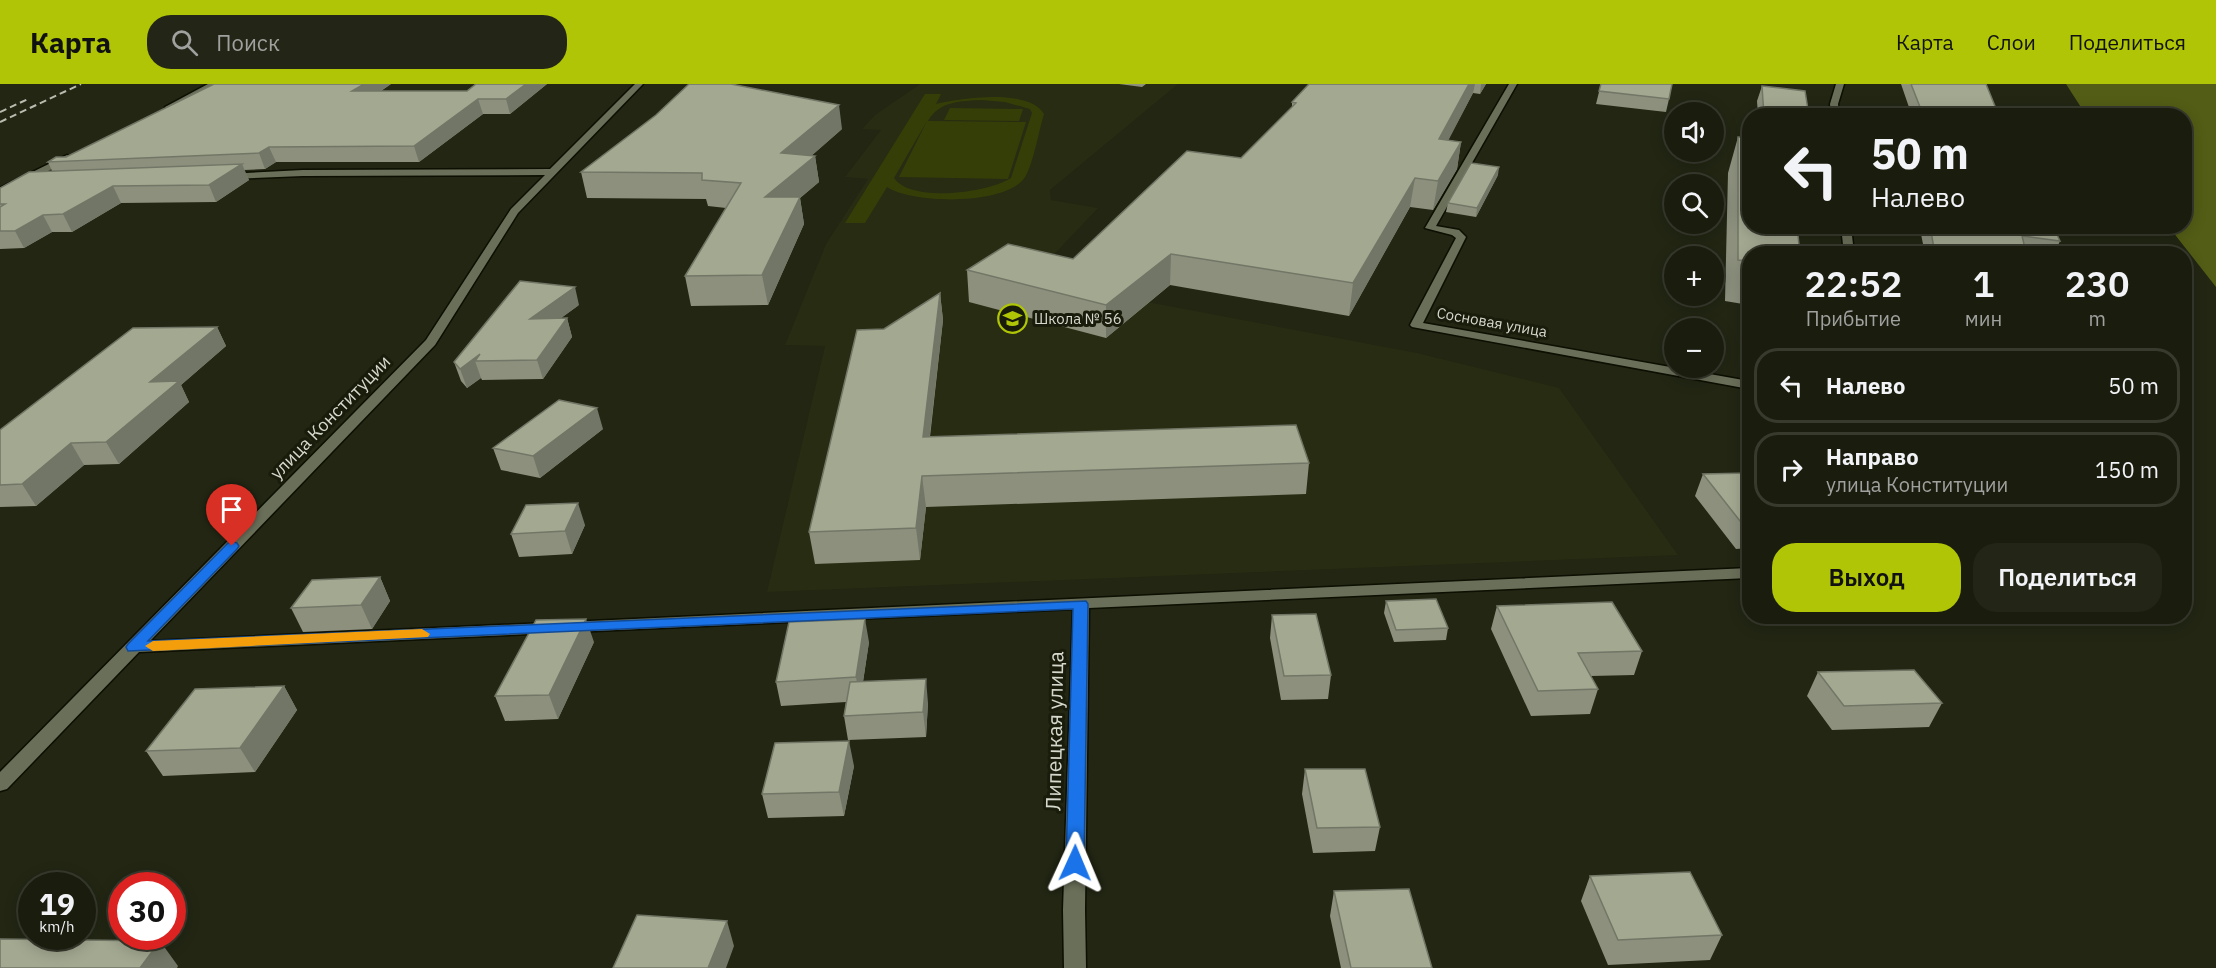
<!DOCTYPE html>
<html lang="ru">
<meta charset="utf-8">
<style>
body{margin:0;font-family:"IBM Plex Sans",sans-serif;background:#232517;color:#f1f3f6;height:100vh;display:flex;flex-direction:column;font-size:22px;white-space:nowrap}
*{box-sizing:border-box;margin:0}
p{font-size:20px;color:#9fa19e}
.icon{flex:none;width:33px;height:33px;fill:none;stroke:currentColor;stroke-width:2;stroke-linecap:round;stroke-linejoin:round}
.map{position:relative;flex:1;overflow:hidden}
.sheet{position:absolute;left:1742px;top:162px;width:450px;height:378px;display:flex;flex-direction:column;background:#1a1c0e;border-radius:24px;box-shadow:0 3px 15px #0003,0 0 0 2px #383a2e}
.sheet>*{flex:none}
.hud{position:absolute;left:1742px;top:24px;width:450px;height:126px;border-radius:24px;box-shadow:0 3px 15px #0003,0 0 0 2px #383a2e;background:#1a1c0e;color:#f1f3f6;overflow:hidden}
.fabs{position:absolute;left:1664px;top:18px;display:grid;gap:12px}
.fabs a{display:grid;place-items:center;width:60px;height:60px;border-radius:50%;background:#1a1c0e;box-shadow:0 3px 15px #0003,0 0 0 2px #383a2e;font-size:30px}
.speed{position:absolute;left:18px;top:788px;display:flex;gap:12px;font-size:30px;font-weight:700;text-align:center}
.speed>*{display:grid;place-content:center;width:78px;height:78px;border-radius:50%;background:#1a1c0e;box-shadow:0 3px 15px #0003,0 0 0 2px #383a2e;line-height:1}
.speed small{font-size:15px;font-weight:400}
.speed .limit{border:9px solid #d22;background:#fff;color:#111}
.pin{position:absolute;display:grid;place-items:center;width:51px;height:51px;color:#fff;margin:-62px -26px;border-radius:50% 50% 50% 0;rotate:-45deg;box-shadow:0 0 6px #0007}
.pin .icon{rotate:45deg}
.me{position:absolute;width:66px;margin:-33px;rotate:1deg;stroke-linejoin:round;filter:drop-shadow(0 0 4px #0008)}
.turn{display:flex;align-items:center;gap:21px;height:126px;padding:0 30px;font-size:27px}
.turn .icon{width:78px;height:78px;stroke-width:2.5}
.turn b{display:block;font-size:42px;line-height:51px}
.eta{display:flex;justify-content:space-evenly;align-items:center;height:102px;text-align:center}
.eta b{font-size:36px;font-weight:600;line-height:42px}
.primary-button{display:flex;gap:12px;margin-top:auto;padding:12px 30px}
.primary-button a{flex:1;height:69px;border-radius:24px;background:#afc506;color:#111;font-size:24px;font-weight:600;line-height:69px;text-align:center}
.primary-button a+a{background:#232517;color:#f1f3f6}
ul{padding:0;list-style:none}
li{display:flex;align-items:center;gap:18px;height:75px;margin:0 12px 9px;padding:0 18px;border:3px solid #383a2e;border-radius:24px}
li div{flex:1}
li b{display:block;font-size:22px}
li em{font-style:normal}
header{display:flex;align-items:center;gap:36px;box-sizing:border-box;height:84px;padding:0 30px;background:#afc506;color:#111}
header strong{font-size:28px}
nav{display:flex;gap:33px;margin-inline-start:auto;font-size:21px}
.search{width:420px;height:54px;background:#232517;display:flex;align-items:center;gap:15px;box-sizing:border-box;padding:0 21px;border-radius:24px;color:#9fa19e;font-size:22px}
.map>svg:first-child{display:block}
</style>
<header>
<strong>Карта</strong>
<div class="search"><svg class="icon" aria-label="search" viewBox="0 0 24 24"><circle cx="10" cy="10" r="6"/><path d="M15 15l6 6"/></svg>Поиск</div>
<nav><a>Карта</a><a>Слои</a><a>Поделиться</a></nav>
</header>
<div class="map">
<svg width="2216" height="884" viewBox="0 0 2216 884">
<rect width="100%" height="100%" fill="#222613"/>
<!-- built -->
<path fill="#272c12" d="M920 0H1178L1050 106 1051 116 1098 124 1046 179 1084 206 1417 269 1559 304 1678 471 767 508 825 262 785 261 826 160 868 95 845 93 881 46 862 45 875 31Z"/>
<!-- green -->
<path fill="#363e08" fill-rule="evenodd" d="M925 10H941L936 20C960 14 1029 4 1044 30 1039 46 1033 81 1025 93 1007 122 912 120 887 103L865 139H845ZM982 16 1005 18 1030 25 1032 29 1011 94C988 109 911 119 894 94L927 37 899 93 1008 95 1026 38 928 37C939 17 961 17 982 16Z
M950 24 1023 25 1019 37 944 36Z"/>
<!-- forest -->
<path fill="#535d15" d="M2066 0H2216V203L2169 143 2184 142V32L2086 31Z"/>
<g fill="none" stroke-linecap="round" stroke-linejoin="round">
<defs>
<path id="minor" d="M635 0H643L518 129 435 261 150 557 1749 484V494L1089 524 1085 826 1086 884H1064L1063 826 1073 525 139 568 7 705 0 707V688L426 256 511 125 545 91 303 92 228 95 223 92 225 90 303 86 550 85Z
M1509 0H1517L1436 142 1459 146 1466 153 1423 239 1749 297V305L1412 243 1410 241 1456 154 1452 151 1425 144Z
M1836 0H1844L1838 20 1839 32H1831L1830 20Z
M1841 142H1851L1854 170H1844Z"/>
<path id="tertiary" d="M208 0H218L172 25 165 23Z
M67 71 71 74 70 76 0 111V104Z"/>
</defs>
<!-- minor casing -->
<use href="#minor" stroke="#0c0f01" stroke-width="3"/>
<!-- tertiary casing -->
<use href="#tertiary" stroke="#0c0f01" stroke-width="3"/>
<!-- minor -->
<use href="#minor" fill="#6a6f59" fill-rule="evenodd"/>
<!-- tertiary -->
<use href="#tertiary" fill="#6a6f59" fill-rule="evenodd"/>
<!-- rail -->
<path stroke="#b9bcaf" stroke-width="2" stroke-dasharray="7 4" stroke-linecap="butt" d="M0 28 28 15
M0 38 81 0"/>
</g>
<!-- wall -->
<path fill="#8c907d" d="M391 0 381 7H467L547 0 510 30H483L419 78H276L265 85 244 86 249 96 216 118 121 119 72 148H52L24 164 0 165V104L52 87 48 78Z
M1119 0H1146L1142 3Z
M1309 0H1486L1480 10 1473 9 1448 56 1461 58 1457 85 1433 126 1410 123 1349 232 1170 201 1106 254 969 218 967 186 1073 175 1241 74 1292 24V18Z
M1601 0 1669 15 1666 28 1596 20Z
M1901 0H1986L1999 32H1912Z
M1762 2 1809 32H1758L1757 17Z
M842 45 811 72H815L819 98 800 114 804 140 768 221 691 222 685 192 726 124 708 122 706 115 587 114 581 88Z
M1738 53 1749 170V221L1725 217 1728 89Z
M1498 91 1476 133 1446 128 1448 119Z
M1924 142H2053L2060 157 2054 170H1925L1921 150Z
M940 209 943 236 930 353 1309 379 1306 410 926 423 920 476 815 480 809 448 884 245Z
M579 221 561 234H567L572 253 543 295 482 296 481 294 467 304 461 297 454 278Z
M217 243 226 262 181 301 189 318 119 380 84 381 36 422 0 423V346Z
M603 345 540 394 501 386 493 364Z
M1749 389V464L1736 465 1695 412 1703 390Z
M585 441 572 470 519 473 511 450Z
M380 493 390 517 372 545 303 548 291 524Z
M1386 517 1448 544 1446 556 1394 558 1384 529Z
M1497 522 1642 567 1634 591 1591 592 1598 605 1590 630 1531 632 1491 545Z
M1272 531 1331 591 1328 615 1281 616 1270 554Z
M594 558 558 635 505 637 495 612Z
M869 558 863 598 928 619 926 653 848 656 844 632 846 618 781 622 776 598Z
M1818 588 1942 619 1929 643 1832 646 1807 612Z
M284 602 297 626 255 688 163 692 146 667Z
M854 682 844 732 768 734 762 710Z
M1305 685 1380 743 1375 767 1313 769 1302 710Z
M1590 792 1722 851 1710 876 1608 881 1581 817Z
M1334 807 1432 884H1341L1330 832Z"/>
<!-- shaded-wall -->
<path fill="#727666" d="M364 0H391L358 22 352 7Z
M526 0H547L510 30 506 15Z
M1469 0H1475L1473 9 1435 82 1439 55Z
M1481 0H1486L1480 10Z
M478 15 483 30 419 78 414 62Z
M839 21 842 45 785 95 781 69Z
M1461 58 1457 85 1433 126 1438 97Z
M269 63 276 78 265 85 259 69Z
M815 72 819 98 800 114 804 140 768 221 762 191 765 113Z
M242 80 249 96 216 118 209 101Z
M1499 83 1498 91 1476 133 1477 124Z
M1415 94 1410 123 1349 232 1353 199Z
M113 102 121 119 72 148 63 130Z
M43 131 52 148 24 164 15 147Z
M1171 170 1170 201 1106 254V221Z
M575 203 579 221 535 253 530 235Z
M940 209 943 236 926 384 923 353Z
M567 234 572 253 543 295 537 276Z
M217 243 226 262 181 301 189 318 119 380 106 358 150 298Z
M480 270 475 277 481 294 467 304 460 285Z
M597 324 603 345 540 394 533 372Z
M71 359 84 381 36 422 22 400Z
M922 392 926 423 920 476 916 444Z
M578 419 585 441 572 470 565 447Z
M380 493 390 517 372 545 361 521Z
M586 535 594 558 558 635 549 611Z
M865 535 869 558 860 617 856 593Z
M926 595 928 619 926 653 923 628Z
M284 602 297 626 255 688 240 664Z
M849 657 854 682 844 732 839 708Z
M727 837 734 862 726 884H708Z
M160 857 178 882 177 884H140Z"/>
<!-- building -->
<path fill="#a3a891" stroke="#727666" stroke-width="1.5" d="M214 0H364L352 7H467L476 0H526L506 15H478L414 62 269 63 259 69 48 78 56 73H66Z
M689 0H731L839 21 781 69 815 72 765 113H800L762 191 685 192 741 99 702 96V89L581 88 656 31Z
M1309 0H1469L1439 55 1461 58 1438 97 1415 94 1353 199 1171 170 1106 221 967 186 1008 160 1073 175 1187 67 1241 74 1296 19 1292 18Z
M1601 0H1672L1669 15 1599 7Z
M1911 0H1986L1999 32H1927L1925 24 1920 23Z
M1762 2 1805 7 1809 32H1764Z
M1738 53 1749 54V142H1797L1800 170H1749V177L1738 176Z
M1471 79 1499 83 1477 124 1448 119Z
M242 80 209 101 113 102 63 130 43 131 15 147H0V123L5 120H0V104L29 88Z
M1930 142H2053L2060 157 2022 152 2025 164 2008 161 2010 170H1935Z
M520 197 575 203 530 235 567 234 537 276 475 277 480 270 460 285 454 278Z
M940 209 923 353 1296 341 1309 379 922 392 916 444 809 448 857 246 884 245Z
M217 243 150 298 179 297 106 358 71 359 22 400 0 401V346L133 244Z
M559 316 597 324 533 372 493 364Z
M1749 389V442H1744L1703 390Z
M578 419 565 447 511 450 526 421Z
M380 493 361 521 291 524 312 496Z
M1436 515 1448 544 1396 546 1386 517Z
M1612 518 1642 567 1578 569 1598 605 1538 607 1497 522Z
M1316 530 1331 591 1284 592 1272 531Z
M586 535 549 611 495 612 536 536Z
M865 535 856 593 776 598 789 538Z
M1914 586 1942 619 1844 622 1818 588Z
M926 595 923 628 844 632 850 598Z
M284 602 240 664 146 667 195 605Z
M849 657 839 708 762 710 775 659Z
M1305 685H1365L1380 743 1317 744Z
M1690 788 1722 851 1618 856 1590 792Z
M1409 805 1432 884H1351L1334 807Z
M637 831 727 837 708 884H613Z
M0 855 160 857 140 884H0Z"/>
<!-- route -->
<path fill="#1a73e8" stroke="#114b97" stroke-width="1.5" d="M232 457 237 459 239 462 237 465 148 557 1086 517 1088 520 1084 779 1082 785 1075 787 1068 785 1066 779 1073 525 128 567 126 563 128 560 228 459Z"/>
<!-- slow -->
<path fill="#f59e0b" d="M422 545 430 550 428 553 153 567 145 562 153 557Z"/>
<!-- icons -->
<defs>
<symbol id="school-ring" viewBox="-11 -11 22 22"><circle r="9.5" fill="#191c0a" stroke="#afc506" stroke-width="1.5"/><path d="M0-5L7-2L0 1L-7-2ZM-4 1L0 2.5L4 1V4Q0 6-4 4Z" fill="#afc506"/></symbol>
</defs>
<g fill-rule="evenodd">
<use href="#school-ring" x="996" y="218" width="33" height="33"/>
</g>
<g text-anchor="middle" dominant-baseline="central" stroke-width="6" stroke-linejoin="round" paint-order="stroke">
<!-- far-poi labels -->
<g font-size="15" fill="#d5d8cc" stroke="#191c0a" text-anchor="start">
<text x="1034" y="234">Школа № 56</text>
</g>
<!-- far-street labels -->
<g font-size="15" fill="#d5d8cc" stroke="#191c0a">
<text transform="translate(1492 238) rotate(10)">Сосновая улица</text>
</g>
<!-- street labels -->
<g font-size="18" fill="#d5d8cc" stroke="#191c0a">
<text transform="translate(330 333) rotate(-46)">улица Конституции</text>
</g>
<!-- near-street labels -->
<g font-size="21" fill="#d5d8cc" stroke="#191c0a">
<text transform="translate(1054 647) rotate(-89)">Липецкая улица</text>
</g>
</g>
</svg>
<div class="fabs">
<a><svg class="icon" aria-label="sound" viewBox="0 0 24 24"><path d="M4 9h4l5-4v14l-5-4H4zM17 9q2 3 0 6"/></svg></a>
<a><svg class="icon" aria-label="search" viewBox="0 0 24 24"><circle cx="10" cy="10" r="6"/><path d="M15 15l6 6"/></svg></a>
<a>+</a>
<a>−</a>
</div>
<div class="speed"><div>19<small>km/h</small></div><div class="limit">30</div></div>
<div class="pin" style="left:232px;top:462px;background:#d93025"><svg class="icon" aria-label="arrive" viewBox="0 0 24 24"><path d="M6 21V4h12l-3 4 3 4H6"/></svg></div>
<svg class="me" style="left:1075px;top:779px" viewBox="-20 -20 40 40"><path d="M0-17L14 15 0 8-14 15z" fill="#1a73e8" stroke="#fff" stroke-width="4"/></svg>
<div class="hud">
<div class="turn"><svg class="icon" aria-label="left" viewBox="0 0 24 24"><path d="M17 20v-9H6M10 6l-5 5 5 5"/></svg><div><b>50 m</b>Налево</div></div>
</div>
<section class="sheet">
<div class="eta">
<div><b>22:52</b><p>Прибытие</p></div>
<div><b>1</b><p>мин</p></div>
<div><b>230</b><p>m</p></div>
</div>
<ul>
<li><svg class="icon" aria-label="left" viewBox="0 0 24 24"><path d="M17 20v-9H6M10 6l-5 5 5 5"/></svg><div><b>Налево</b></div><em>50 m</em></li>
<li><svg class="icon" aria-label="right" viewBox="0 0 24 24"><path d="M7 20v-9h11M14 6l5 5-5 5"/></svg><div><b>Направо</b><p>улица Конституции</p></div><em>150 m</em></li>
</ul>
<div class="primary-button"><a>Выход</a><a>Поделиться</a></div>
</section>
</div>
